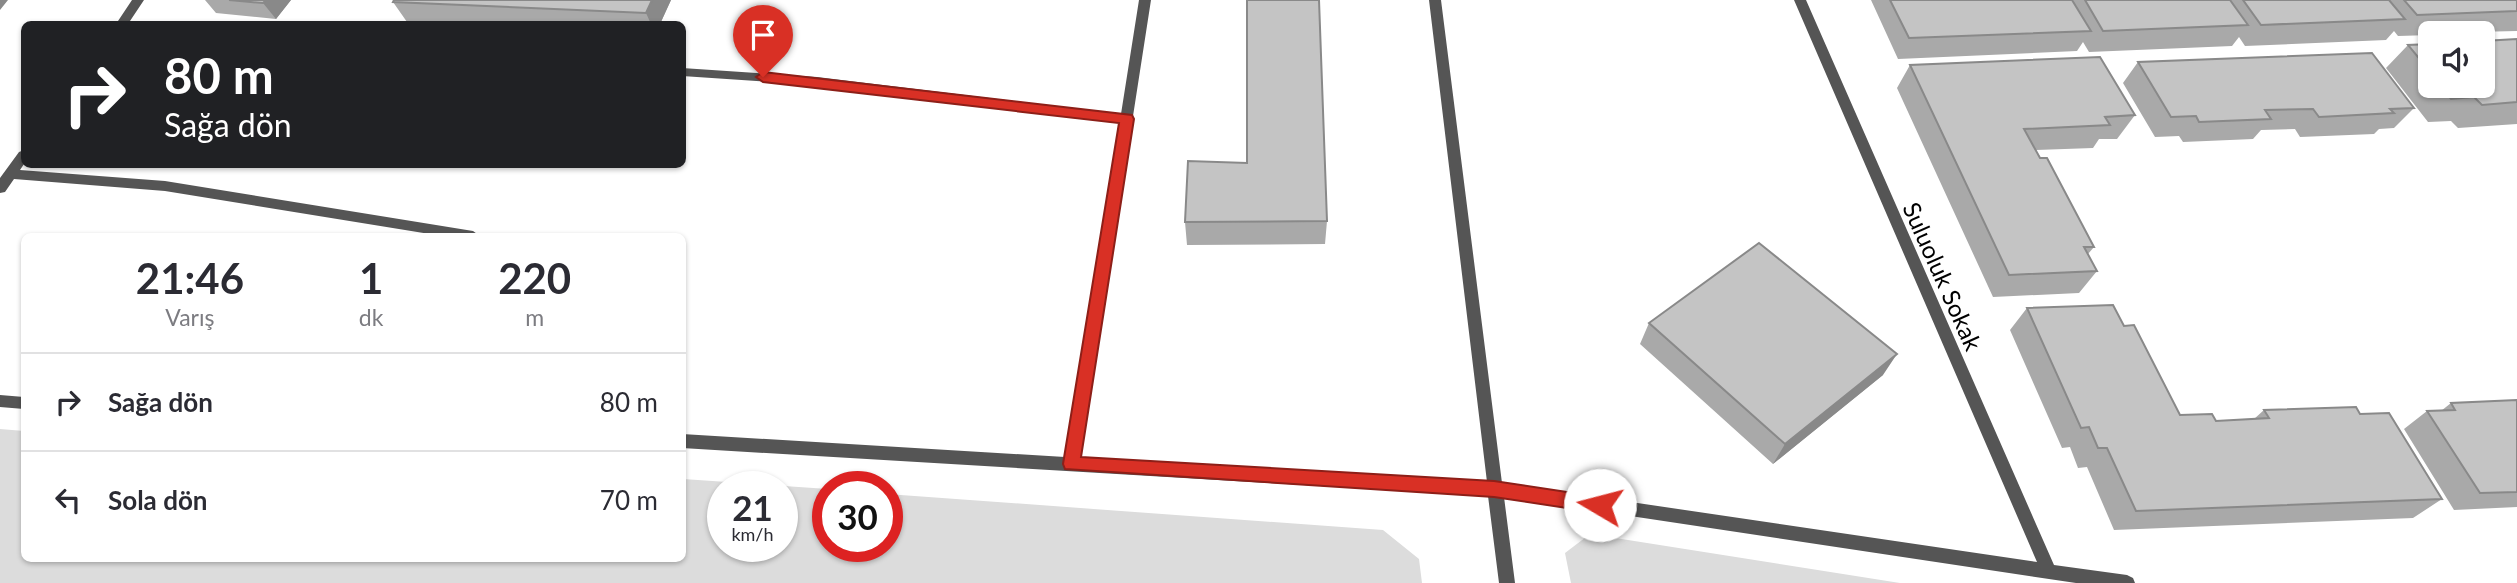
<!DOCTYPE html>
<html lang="tr">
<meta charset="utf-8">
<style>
body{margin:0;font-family:Lato,sans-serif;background:#f7f7f7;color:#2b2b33;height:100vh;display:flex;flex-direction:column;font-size:26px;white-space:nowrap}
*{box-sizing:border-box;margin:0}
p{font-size:23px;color:#7c7c81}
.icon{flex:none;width:38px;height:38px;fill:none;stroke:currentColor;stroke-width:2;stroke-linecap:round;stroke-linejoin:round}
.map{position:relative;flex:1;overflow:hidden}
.details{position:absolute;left:21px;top:233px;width:665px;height:329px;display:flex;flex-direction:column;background:#fff;border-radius:10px;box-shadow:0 2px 5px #0004}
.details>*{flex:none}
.guide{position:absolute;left:21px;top:21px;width:665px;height:147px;border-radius:10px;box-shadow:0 2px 5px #0004;background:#202124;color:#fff;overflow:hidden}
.tools{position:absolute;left:2418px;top:21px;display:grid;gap:14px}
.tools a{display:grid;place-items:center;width:77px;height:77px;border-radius:10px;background:#fff;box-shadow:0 2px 5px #0004;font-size:35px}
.speed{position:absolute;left:707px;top:471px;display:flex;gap:14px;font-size:35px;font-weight:700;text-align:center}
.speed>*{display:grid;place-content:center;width:91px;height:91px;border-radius:50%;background:#fff;box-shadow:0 2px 5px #0004;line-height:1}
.speed small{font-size:18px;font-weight:400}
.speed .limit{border:10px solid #d22;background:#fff;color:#111}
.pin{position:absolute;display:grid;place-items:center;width:60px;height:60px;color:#fff;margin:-72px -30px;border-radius:50% 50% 50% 0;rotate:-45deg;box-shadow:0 0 7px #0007}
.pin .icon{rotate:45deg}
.me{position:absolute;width:77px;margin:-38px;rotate:278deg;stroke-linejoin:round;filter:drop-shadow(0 0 5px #0008)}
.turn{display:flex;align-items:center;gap:24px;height:147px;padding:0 28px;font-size:32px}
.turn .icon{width:91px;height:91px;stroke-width:2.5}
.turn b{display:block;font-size:49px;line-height:60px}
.eta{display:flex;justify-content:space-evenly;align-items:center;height:119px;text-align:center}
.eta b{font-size:42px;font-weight:700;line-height:49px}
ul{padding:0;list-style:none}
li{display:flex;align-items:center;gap:21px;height:98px;padding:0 28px;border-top:2px solid #e1e1e2}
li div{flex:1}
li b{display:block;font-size:26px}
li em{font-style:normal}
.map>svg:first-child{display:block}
</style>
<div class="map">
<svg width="2517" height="583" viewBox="0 0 2517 583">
<rect width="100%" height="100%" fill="#fff"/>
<!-- green -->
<path fill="#dcdcdc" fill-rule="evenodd" d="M0 429 24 431V558H682L683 479 828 489V546H887V494L1383 530 1419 559 1422 583H0ZM723 486H782V546H723Z
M1590 534 1900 583H1571L1565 553Z"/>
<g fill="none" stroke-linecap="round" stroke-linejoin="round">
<!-- street -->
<path fill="#555" fill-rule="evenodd" d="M132 0H144L128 24H116Z
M1139 0H1151L1080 458 1487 482 1429 0H1441L1502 483 2037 562 1794 0H1806L2054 565 2127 575 2133 578 2135 583H2076L1504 497 1515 583H1499L1488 496 682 448V434L1065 457 1119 123 817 85 682 76V68L817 77 1121 114Z
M24 150V164L20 170 165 181 473 231 480 236H442L165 191 14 179 5 192 0 193V178L19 152Z
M0 395 24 397V409L0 407Z"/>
</g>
<!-- wall -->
<path fill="#a9a9a9" d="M205 0H291L276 19 216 13Z
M394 0H671L660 24H451L407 22 393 2Z
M1871 0H2517V31L2431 33V35L2398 36 2394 31 2386 40 2245 46 2239 37 2232 46 2089 52 2083 42 2077 51 1898 59Z
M2517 39V124L2458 128 2451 121 2428 122 2386 68 2408 45 2431 44V86H2483Z
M2138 62 2414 108 2394 128 2379 129 2374 134 2300 137 2295 129 2261 130 2253 139 2183 142 2179 136 2155 137 2123 83Z
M1910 65 2135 115 2117 139H2099L2093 148 2036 150 2094 247 2088 254 2097 271 2079 293 1993 297 1897 88Z
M1247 163 1327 221 1325 244 1187 245 1185 222Z
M2027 308 2124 326 2180 415 2216 421 2254 419 2264 410 2360 414 2442 499 2413 518 2114 530 2087 467 2078 468 2070 447 2062 448 2010 330Z
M1649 323 1883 375 1773 464 1640 344Z
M2517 400V507L2454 510 2404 429 2427 411H2441L2451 403Z"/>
<!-- shaded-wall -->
<path fill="#898989" d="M0 0H8L0 10Z
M266 0H291L276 19 263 3Z
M652 0H671L660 24H651L646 13Z
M1897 354 1883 375 1773 464 1785 444Z"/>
<!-- building -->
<path fill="#c4c4c4" stroke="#898989" stroke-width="2" d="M229 0H266L263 3Z
M394 0H652L646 13 393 2Z
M1247 0H1319L1327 221 1185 222 1188 161 1247 163Z
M1890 0H2072L2091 31 1909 38Z
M2085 0H2230L2248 25 2103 31Z
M2243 0H2389L2405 19 2261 25Z
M2404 0H2517V11L2417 15Z
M2517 39V102L2482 105 2474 97 2451 99 2441 86H2483V41Z
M2431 44V73L2408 45Z
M2372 53 2414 108 2390 109 2394 113 2319 117 2313 109 2265 110 2271 119 2199 122 2196 116 2171 117 2138 62Z
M2100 57 2135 115 2105 117 2110 125 2024 129 2040 158H2047L2094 247H2084L2097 271 2009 275 1910 65Z
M1759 243 1897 354 1785 444 1649 323Z
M2113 305 2124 326 2134 325 2180 415 2212 414 2216 421 2269 418 2264 410 2356 407 2360 414 2389 413 2442 499 2136 511 2107 448H2098L2089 427 2081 428 2027 308Z
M2517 400V492L2480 493 2427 411 2455 410 2451 403Z"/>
<!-- route -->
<path fill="#d93025" stroke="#8d1f18" stroke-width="2" d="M763 72 1132 115 1134 119 1081 457 1494 481 1600 497 1606 499 1608 505 1606 510 1600 513 1494 497 1065 469 1063 464 1119 123 763 82 756 77Z"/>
<g text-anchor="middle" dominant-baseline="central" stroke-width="5" stroke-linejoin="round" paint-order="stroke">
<!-- street labels -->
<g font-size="24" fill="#000" stroke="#fff">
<text transform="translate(1943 276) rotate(66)">Suluoluk Sokak</text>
</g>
</g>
</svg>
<div class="tools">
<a><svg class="icon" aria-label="sound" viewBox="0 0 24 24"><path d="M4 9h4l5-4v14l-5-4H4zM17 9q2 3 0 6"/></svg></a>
</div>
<div class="speed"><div>21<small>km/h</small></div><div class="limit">30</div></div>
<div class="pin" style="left:763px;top:77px;background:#d93025"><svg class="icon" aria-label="arrive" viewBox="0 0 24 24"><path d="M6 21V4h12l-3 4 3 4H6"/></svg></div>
<svg class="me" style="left:1600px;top:505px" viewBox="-20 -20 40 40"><circle r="19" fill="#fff"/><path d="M0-13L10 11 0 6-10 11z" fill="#d93025"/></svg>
<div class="guide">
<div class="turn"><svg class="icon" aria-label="right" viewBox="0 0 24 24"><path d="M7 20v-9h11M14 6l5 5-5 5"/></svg><div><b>80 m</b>Sağa dön</div></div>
</div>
<section class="details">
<div class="eta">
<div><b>21:46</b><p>Varış</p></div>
<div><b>1</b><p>dk</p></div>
<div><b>220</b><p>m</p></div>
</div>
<ul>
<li><svg class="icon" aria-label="right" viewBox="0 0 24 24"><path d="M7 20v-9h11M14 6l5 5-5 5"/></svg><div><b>Sağa dön</b></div><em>80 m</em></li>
<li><svg class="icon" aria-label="left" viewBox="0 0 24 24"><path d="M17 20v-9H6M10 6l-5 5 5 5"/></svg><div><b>Sola dön</b></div><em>70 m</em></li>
</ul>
</section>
</div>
